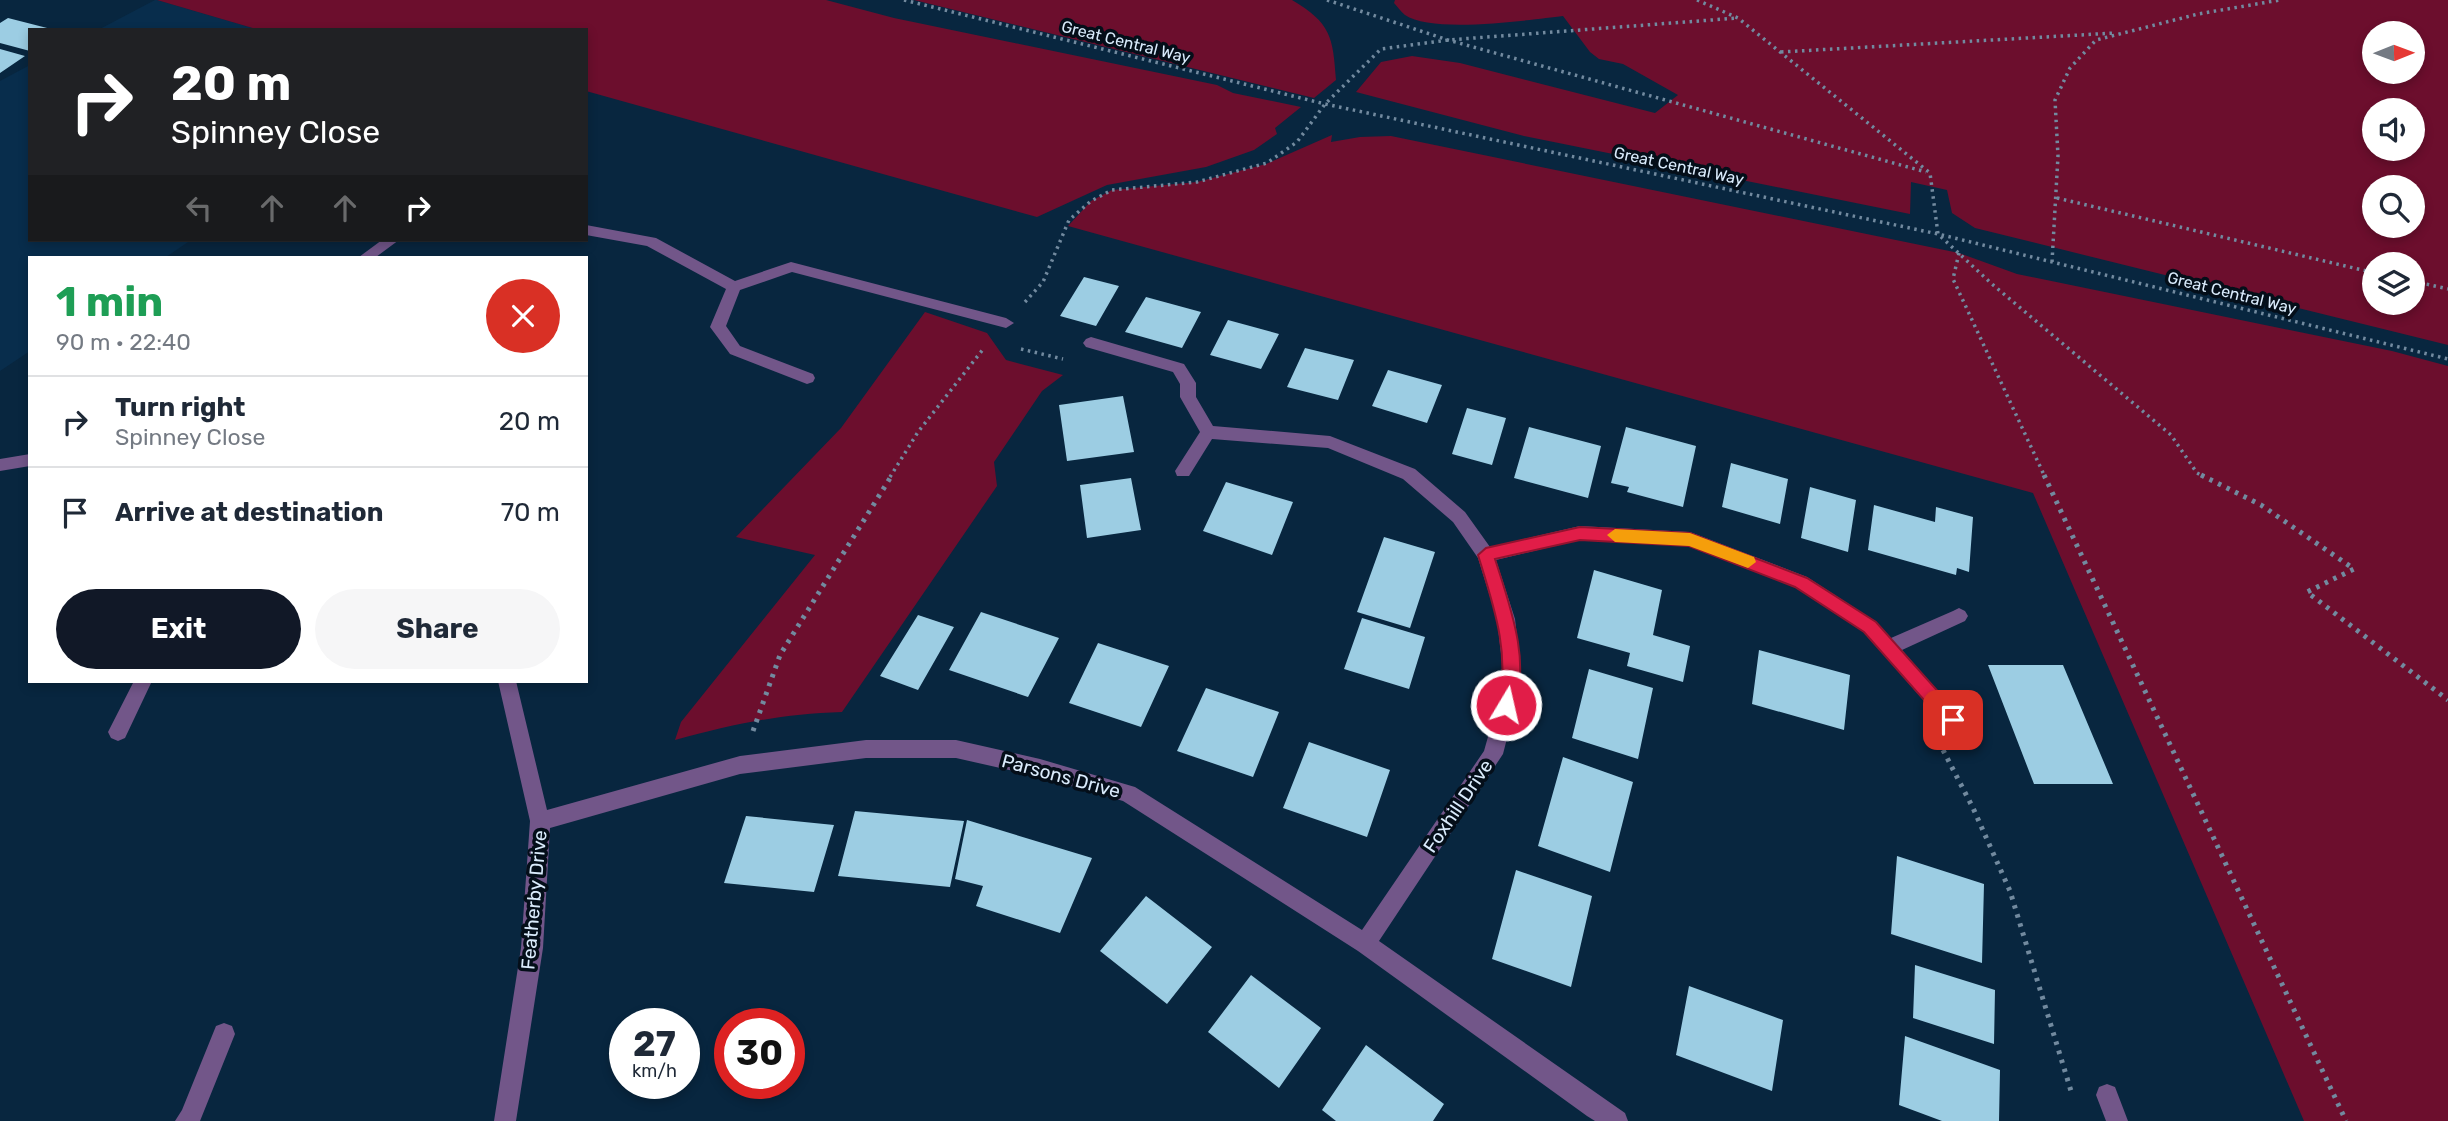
<!DOCTYPE html>
<meta charset="utf-8">
<style>
body{margin:0;font-family:Rubik,sans-serif;background:#f6f6f7;color:#1f2937;height:100vh;display:flex;flex-direction:column;font-size:26px;white-space:nowrap}
*{box-sizing:border-box;margin:0}
p{font-size:23px;color:#747a83}
.icon{flex:none;width:38px;height:38px;fill:none;stroke:currentColor;stroke-width:2;stroke-linecap:round;stroke-linejoin:round}
.map{position:relative;flex:1;overflow:hidden}
.drawer{position:absolute;left:28px;top:256px;width:560px;height:427px;display:flex;flex-direction:column;background:#fff;border-radius:0px;box-shadow:0 4px 10px #0003}
.drawer>*{flex:none}
.banner{position:absolute;left:28px;top:28px;width:560px;height:214px;border-radius:0px;box-shadow:0 4px 10px #0003;background:#202124;color:#fff;overflow:hidden}
.needle{width:46px;rotate:89deg}
.tools{position:absolute;left:2362px;top:21px;display:grid;gap:14px}
.tools a{display:grid;place-items:center;width:63px;height:63px;border-radius:50%;background:#fff;box-shadow:0 4px 10px #0003;font-size:35px}
.speed{position:absolute;left:609px;top:1008px;display:flex;gap:14px;font-size:35px;font-weight:700;text-align:center}
.speed>*{display:grid;place-content:center;width:91px;height:91px;border-radius:50%;background:#fff;box-shadow:0 4px 10px #0003;line-height:1}
.speed small{font-size:18px;font-weight:400}
.speed .limit{border:10px solid #d22;background:#fff;color:#111}
.pin{position:absolute;display:grid;place-items:center;width:60px;height:60px;color:#fff;margin:-30px;border-radius:14px;box-shadow:0 4px 10px #0006}
.me{position:absolute;width:77px;margin:-38px;rotate:9deg;stroke-linejoin:round;filter:drop-shadow(0 0 5px #0008)}
.turn{display:flex;align-items:center;gap:24px;height:147px;padding:0 28px;font-size:32px}
.turn .icon{width:91px;height:91px;stroke-width:2.5}
.turn b{display:block;font-size:49px;line-height:60px}
.lanes{display:flex;align-items:center;height:66px;padding:0 28px;background:#0003;justify-content:center;gap:35px;direction:ltr}
.lanes .off{opacity:.35}
.round{display:grid;place-items:center;flex:none;width:74px;height:74px;border-radius:37px;background:#f6f6f7}
.headline{display:flex;align-items:center;justify-content:space-between;height:119px;padding:0 28px}
h1{font-size:42px;font-weight:700;line-height:52px;color:#1e9e55}
.action{display:flex;gap:14px;margin-top:auto;padding:14px 28px}
.action a{flex:1;height:80px;border-radius:42px;background:#111827;color:#fff;font-size:28px;font-weight:700;line-height:80px;text-align:center}
.action a+a{background:#f6f6f7;color:#1f2937}
ul{padding:0;list-style:none}
li{display:flex;align-items:center;gap:21px;height:91px;padding:0 28px;border-top:2px solid #e0e1e3}
li div{flex:1}
li b{display:block;font-size:26px}
li em{font-style:normal}
.map>svg:first-child{display:block}
</style>
<div class="map">
<svg width="2448" height="1121" viewBox="0 0 2448 1121">
<rect width="100%" height="100%" fill="#08263f"/>
<!-- built -->
<path fill="#082d4c" d="M155 0H157L259 30H98Z
M30 65V240H191L166 257H30V351L0 371V81Z"/>
<!-- green -->
<path fill="#6c0e2d" fill-rule="evenodd" d="M157 0H826L894 18 1217 85 1233 93 1301 107 1275 128 1277 134 1254 150 1206 167 1107 185 1037 217 586 91V30H259Z
M914 0H1292C1331 23 1333 37 1336 80L1314 98Z
M1395 0H2448V345L1975 228 1952 213 1947 190 1911 182 1910 214 1524 136 1356 92 1381 62 1412 56 1460 63 1655 113 1678 95 1623 64 1599 59 1590 52 1563 16C1529 20 1432 34 1405 15 1401 12 1397 6 1394 3ZM2413 33V72H2375V33ZM2413 110V149H2375V110ZM2413 187V226H2375V187ZM2375 264H2413V303H2375Z
M1332 135 1331 142 1360 137 1391 136 1959 253 2017 274 2392 351 2448 366V1121H2304L2033 493 1068 226 1091 201 1112 190 1197 182 1266 164Z
M925 312 987 333 1006 360 1063 375 1042 391 994 462 997 486 842 712C780 714 734 724 675 740L681 722 815 555 736 537 841 428Z"/>
<!-- building -->
<path fill="#9ccde3" d="M8 18 51 29V30H30V51L0 43V23Z
M0 49 25 56 0 73Z
M1084 277 1119 286 1096 326 1060 316Z
M1146 297 1201 312 1182 348 1125 332Z
M1228 320 1279 334 1261 369 1210 355Z
M1305 348 1354 360 1338 400 1287 387Z
M1388 370 1442 385 1427 423 1372 406Z
M1123 396 1134 452 1067 461 1059 405Z
M1467 408 1506 418 1492 465 1452 454Z
M1529 427 1601 446 1588 498 1514 478Z
M1626 427 1696 446 1683 507 1627 492 1629 487 1611 483Z
M1731 463 1788 479 1780 524 1722 507Z
M1131 478 1141 530 1087 538 1080 485Z
M1226 482 1293 502 1272 555 1203 531Z
M1810 487 1856 500 1848 552 1801 538Z
M1874 505 1935 522 1936 507 1973 517 1969 572 1957 568 1956 575 1868 550Z
M1384 537 1435 552 1410 628 1357 612Z
M1594 570 1662 590 1653 635 1690 646 1683 682 1627 666 1630 653 1577 638Z
M981 612 1059 638 1028 697 949 670Z
M918 615 954 627 918 690 880 676Z
M1362 618 1425 637 1409 689 1344 669Z
M1098 643 1169 666 1141 727 1069 703Z
M1759 650 1850 675 1844 730 1752 704Z
M1988 665H2063L2113 784H2034Z
M1589 669 1653 688 1638 759 1572 738Z
M1206 688 1279 712 1253 777 1177 751Z
M1309 742 1390 770 1367 837 1283 808Z
M1563 757 1633 782 1610 872 1538 846Z
M855 811 964 821 950 887 838 876Z
M746 816 834 825 814 892 724 883Z
M967 820 1092 858 1060 933 976 906 983 886 955 879Z
M1897 856 1984 884 1982 963 1891 934Z
M1516 870 1592 896 1571 987 1492 959Z
M1146 896 1212 947 1167 1004 1100 951Z
M1915 965 1995 990 1994 1044 1913 1018Z
M1251 975 1321 1028 1279 1088 1208 1032Z
M1689 986 1783 1020 1772 1091 1676 1055Z
M1905 1036 2000 1070 1999 1121H1942L1899 1105Z
M1366 1045 1444 1104 1433 1121H1336L1322 1110Z"/>
<g fill="none" stroke-linecap="round" stroke-linejoin="round">
<!-- path-far1 -->
<path stroke="#728a9f" stroke-width="3.5" stroke-dasharray="2.5 4.5" stroke-linecap="butt" d="M904 0 1325 104 1938 234 2448 359
M1327 0 1448 40 1926 172
M1697 0 1738 18 1930 173 1938 234 1992 284 2171 435 2197 473 2204 477
M1781 52 2115 33
M2057 198 2375 273
M1959 253 1953 279 2045 477
M2052 262 2058 156 2055 100 2070 68 2096 40 2198 14 2280 0
M2413 281 2448 289
M1025 302 1043 282 1069 220 1091 201 1112 190 1197 182 1267 163 1297 142 1325 104 1381 49 1448 40 1738 18
M1021 349 1063 359
M890 477 918 432 984 348"/>
<!-- path -->
<path stroke="#728a9f" stroke-width="5" stroke-dasharray="3.5 6" stroke-linecap="butt" d="M2044 475 2346 1121
M2201 475 2261 505 2354 569 2307 592 2448 700
M753 731 780 655 892 475
M1943 750 1973 808 2010 891 2071 1091"/>
<!-- minor -->
<path fill="#725689" fill-rule="evenodd" d="M586 225 656 238 735 281 791 262 1006 318 1014 323 1006 328 792 272 740 290 726 326 740 346 813 374 815 378 813 382 807 384 730 354 710 327 726 289 647 246 586 235Z
M382 240H399L376 257H359Z
M1091 337 1184 364 1196 383V397L1213 426 1330 436 1415 469 1465 512 1490 547 1580 526 1690 532 1807 577 1876 622 1891 638 1953 611 1959 608 1965 611 1968 616 1965 621 1902 650 1962 720 1960 726 1953 728 1946 726 1864 632 1795 587 1689 546 1580 540 1496 560 1515 619 1522 680 1503 754 1379 941 1625 1113 1628 1121H1595L1587 1116 1358 951 1123 801 1040 777 956 758H866L740 774 550 828 543 948 516 1121H494L521 948 530 821 498 681H516L547 810 740 756 866 740H956L1040 759 1135 787 1362 930 1484 751 1504 680 1497 619 1478 558 1453 522 1403 479 1328 448 1212 439 1189 476H1177L1175 471 1200 432 1180 397V384L1173 372 1086 347 1083 343 1086 339Z
M30 454V466L0 471V459Z
M134 681H152L125 738 118 741 111 738 108 732Z
M224 1023 232 1026 235 1034 200 1121H175L182 1110 216 1026Z
M2107 1084 2115 1087 2128 1121H2106L2096 1095 2099 1087Z"/>
</g>
<!-- route -->
<path fill="#e11d48" stroke="#92132f" stroke-width="2" d="M1580 527 1690 533 1807 578 1876 622 1959 715 1961 720 1959 726 1953 728 1947 726 1864 632 1795 587 1689 546 1580 540 1495 559C1509 603 1533 666 1512 710L1506 712 1500 710 1498 705C1511 654 1493 604 1478 555L1486 548Z"/>
<!-- slow -->
<path fill="#f59e0b" d="M1615 529 1690 533 1754 557 1756 562 1748 568 1689 546 1615 542 1607 535Z"/>
<g text-anchor="middle" dominant-baseline="central" stroke-width="7" stroke-linejoin="round" paint-order="stroke">
<!-- far-street labels -->
<g font-size="16" fill="#daebfc" stroke="#040e19">
<text transform="translate(1126 42) rotate(14)">Great Central Way</text>
<text transform="translate(1679 166) rotate(12)">Great Central Way</text>
<text transform="translate(2232 293) rotate(14)">Great Central Way</text>
</g>
<!-- street labels -->
<g font-size="19" fill="#daebfc" stroke="#040e19">
<text transform="translate(1061 776) rotate(15)">Parsons Drive</text>
<text transform="translate(1458 806) rotate(-56)">Foxhill Drive</text>
<text transform="translate(534 900) rotate(-85)">Featherby Drive</text>
</g>
</g>
</svg>
<div class="tools">
<a><svg class="needle" viewBox="-14 -14 28 28"><path d="M0-13l5 13h-10z" fill="#e53935"/><path d="M0 13l5-13h-10z" fill="#747a83"/></svg></a>
<a><svg class="icon" aria-label="sound" viewBox="0 0 24 24"><path d="M4 9h4l5-4v14l-5-4H4zM17 9q2 3 0 6"/></svg></a>
<a><svg class="icon" aria-label="search" viewBox="0 0 24 24"><circle cx="10" cy="10" r="6"/><path d="M15 15l6 6"/></svg></a>
<a><svg class="icon" aria-label="layers" viewBox="0 0 24 24"><path d="M12 4l9 5-9 5-9-5zM3 14l9 5 9-5"/></svg></a>
</div>
<div class="speed"><div>27<small>km/h</small></div><div class="limit">30</div></div>
<div class="pin" style="left:1953px;top:720px;background:#d93025"><svg class="icon" aria-label="arrive" viewBox="0 0 24 24"><path d="M6 21V4h12l-3 4 3 4H6"/></svg></div>
<svg class="me" style="left:1506px;top:705px" viewBox="-20 -20 40 40"><circle r="17" fill="#e11d48" stroke="#fff" stroke-width="3"/><path d="M0-11L8 9 0 5-8 9z" fill="#fff"/></svg>
<div class="banner">
<div class="turn"><svg class="icon" aria-label="right" viewBox="0 0 24 24"><path d="M7 20v-9h11M14 6l5 5-5 5"/></svg><div><b>20 m</b>Spinney Close</div></div>
<div class="lanes"><svg class="icon off" aria-label="left" viewBox="0 0 24 24"><path d="M17 20v-9H6M10 6l-5 5 5 5"/></svg><svg class="icon off" aria-label="ahead" viewBox="0 0 24 24"><path d="M12 20V5M6 11l6-6 6 6"/></svg><svg class="icon off" aria-label="ahead" viewBox="0 0 24 24"><path d="M12 20V5M6 11l6-6 6 6"/></svg><svg class="icon" aria-label="right" viewBox="0 0 24 24"><path d="M7 20v-9h11M14 6l5 5-5 5"/></svg></div>
</div>
<section class="drawer">
<div class="headline"><div><h1>1 min</h1><p>90 m · 22:40</p></div><a class="round" style="background:#d93025;color:#fff"><svg class="icon" aria-label="close" viewBox="0 0 24 24"><path d="M6 6l12 12M18 6L6 18"/></svg></a></div>
<ul>
<li><svg class="icon" aria-label="right" viewBox="0 0 24 24"><path d="M7 20v-9h11M14 6l5 5-5 5"/></svg><div><b>Turn right</b><p>Spinney Close</p></div><em>20 m</em></li>
<li><svg class="icon" aria-label="arrive" viewBox="0 0 24 24"><path d="M6 21V4h12l-3 4 3 4H6"/></svg><div><b>Arrive at destination</b></div><em>70 m</em></li>
</ul>
<div class="action"><a>Exit</a><a>Share</a></div>
</section>
</div>
